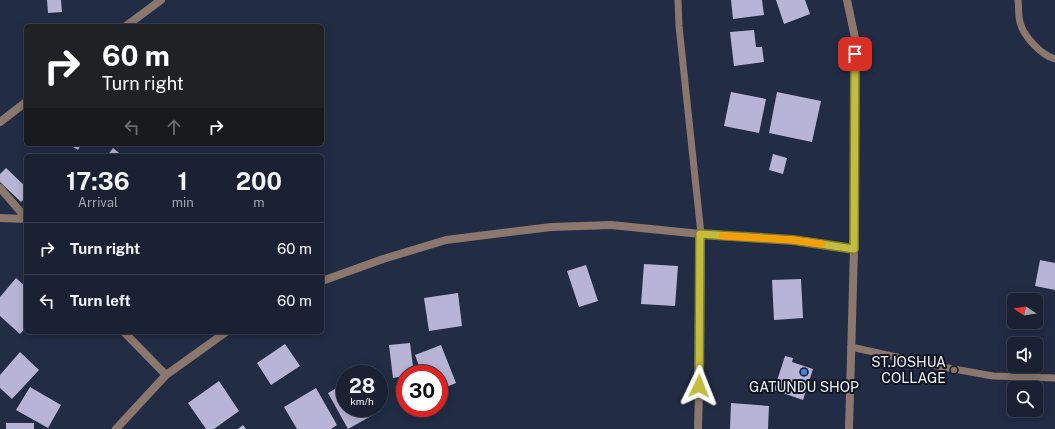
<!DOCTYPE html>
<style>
body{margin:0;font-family:"Public Sans",sans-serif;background:#23293b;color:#f1f3f6;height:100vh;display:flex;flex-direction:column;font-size:15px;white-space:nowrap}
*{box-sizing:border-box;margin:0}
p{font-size:13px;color:#9fa3ac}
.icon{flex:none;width:22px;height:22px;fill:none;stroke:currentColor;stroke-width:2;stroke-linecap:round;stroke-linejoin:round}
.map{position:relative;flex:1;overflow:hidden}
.sheet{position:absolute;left:24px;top:154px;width:300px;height:180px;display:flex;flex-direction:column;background:#1a2133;border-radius:6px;box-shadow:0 2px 10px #0003,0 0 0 1px #383e4e}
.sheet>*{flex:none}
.hud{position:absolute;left:24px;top:24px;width:300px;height:122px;border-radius:6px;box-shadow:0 2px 10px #0003,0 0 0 1px #383e4e;background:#202124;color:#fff;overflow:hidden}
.needle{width:26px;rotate:282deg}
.buttons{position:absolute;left:1007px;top:293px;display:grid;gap:8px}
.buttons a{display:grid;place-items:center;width:36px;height:36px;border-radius:6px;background:#1a2133;box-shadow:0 2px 10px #0003,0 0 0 1px #383e4e;font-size:20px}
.speed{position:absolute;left:336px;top:365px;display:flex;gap:8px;font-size:20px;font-weight:700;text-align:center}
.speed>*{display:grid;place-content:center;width:52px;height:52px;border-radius:50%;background:#1a2133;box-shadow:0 2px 10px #0003,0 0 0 1px #383e4e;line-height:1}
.speed small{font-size:10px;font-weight:400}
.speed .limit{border:6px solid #d22;background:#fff;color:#111}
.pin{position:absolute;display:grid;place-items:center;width:34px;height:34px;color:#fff;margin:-17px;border-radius:8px;box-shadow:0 2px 6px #0006}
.me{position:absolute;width:44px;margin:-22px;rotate:2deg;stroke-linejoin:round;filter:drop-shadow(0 0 3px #0008)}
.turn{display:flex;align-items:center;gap:14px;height:84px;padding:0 12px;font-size:18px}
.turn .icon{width:52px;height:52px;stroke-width:2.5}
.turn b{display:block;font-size:28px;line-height:34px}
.lanes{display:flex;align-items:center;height:38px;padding:0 12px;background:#0003;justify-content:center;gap:20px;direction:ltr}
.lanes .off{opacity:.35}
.eta{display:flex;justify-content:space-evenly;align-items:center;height:68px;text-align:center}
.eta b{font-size:24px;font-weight:700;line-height:28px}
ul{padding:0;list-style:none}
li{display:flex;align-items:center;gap:12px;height:52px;padding:0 12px;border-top:1px solid #383e4e}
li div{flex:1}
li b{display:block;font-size:15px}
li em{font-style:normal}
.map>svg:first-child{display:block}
</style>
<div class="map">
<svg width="1055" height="429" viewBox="0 0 1055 429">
<rect width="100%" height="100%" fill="#222c44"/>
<!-- building -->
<path fill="#b8b4d5" d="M47 0H61L62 12 48 13Z
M731 0H762L764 15 733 19Z
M776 0H805L810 14 784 24Z
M754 30 756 47H762L764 62 734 66 730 32Z
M731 92 766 99 759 133 724 126Z
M777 92 821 101 812 142 769 133Z
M68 144H81L78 150Z
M113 148 123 156H107Z
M773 154 787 158 783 174 769 170Z
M6 168 26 187V197L21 202 0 182V174Z
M1040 260 1055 263V290L1035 286Z
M644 264 678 266 675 306 641 304Z
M586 265 598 301 579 307 567 271Z
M16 278 26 287V327L20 334 0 316V297Z
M801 279 803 318 774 320 772 280Z
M458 293 462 326 429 331 424 298Z
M410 343 414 374H405V376L393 378 389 345Z
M285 344 300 366 271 385 257 363Z
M441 345 456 383 439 390V374H422L415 355Z
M20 352 39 370 12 399 0 388V375Z
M785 356 793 358 792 362 813 369 803 400 774 390Z
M219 381 239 411 214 429H206L188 403Z
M345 383V408H378L380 411 348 429 328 393Z
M30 387 61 405 48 428 16 410Z
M316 388 337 425 331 429H297L284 407Z
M731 403 769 406 768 429H730Z
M6 423H34V429H6Z
M243 425 246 429H238Z"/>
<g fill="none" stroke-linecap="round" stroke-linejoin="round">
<!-- lane -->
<path stroke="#8b776d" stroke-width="7" d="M678 0 679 26 701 234
M1018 0C1019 7 1018 15 1020 22 1023 36 1041 55 1055 59
M851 347 937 366 993 376 1055 378"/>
<!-- street -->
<path stroke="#8b776d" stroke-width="8" d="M847 0 855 38 854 249 849 429
M126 26 161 0
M0 122 26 102
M0 188 26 218
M0 218 26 219
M322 281 383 259 446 240 551 227 611 225 701 234 793 240 854 249
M124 332 166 375
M116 429 166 375 226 332
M698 429 700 357 701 234"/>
</g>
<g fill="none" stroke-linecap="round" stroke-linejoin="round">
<defs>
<path id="route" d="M699 386 700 234 793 240 854 249 855 54"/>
</defs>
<!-- route casing -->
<use href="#route" stroke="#7f7b29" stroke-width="10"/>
<!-- route -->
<use href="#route" stroke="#c3bd3f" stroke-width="7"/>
<!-- slow -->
<path stroke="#f59e0b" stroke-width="7" d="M722 236 793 240 822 244"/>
</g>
<!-- markers -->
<circle fill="#8d6e63" stroke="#101520" stroke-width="1.5" cx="954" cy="370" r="4"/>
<circle fill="#3f7fe0" stroke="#101520" stroke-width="1.5" cx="804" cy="372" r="4"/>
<g text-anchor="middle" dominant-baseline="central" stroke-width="4" stroke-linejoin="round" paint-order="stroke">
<!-- poi labels -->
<g font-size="14" fill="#eef3fd" stroke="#101520" text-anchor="end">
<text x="946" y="362">ST.JOSHUA<tspan x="946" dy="16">COLLAGE</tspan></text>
<text x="804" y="387" text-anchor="middle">GATUNDU SHOP</text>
</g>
</g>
</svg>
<div class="buttons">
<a><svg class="needle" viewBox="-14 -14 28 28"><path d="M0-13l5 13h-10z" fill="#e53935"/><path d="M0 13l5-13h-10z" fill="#9fa3ac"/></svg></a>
<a><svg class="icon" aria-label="sound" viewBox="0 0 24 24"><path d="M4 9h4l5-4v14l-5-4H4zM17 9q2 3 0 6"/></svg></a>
<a><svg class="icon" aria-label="search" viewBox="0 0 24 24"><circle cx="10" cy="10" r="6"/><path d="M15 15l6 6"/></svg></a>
</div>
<div class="speed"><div>28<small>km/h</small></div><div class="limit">30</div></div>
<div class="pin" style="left:855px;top:54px;background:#d93025"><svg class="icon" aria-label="arrive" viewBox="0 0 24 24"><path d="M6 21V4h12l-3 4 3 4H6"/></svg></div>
<svg class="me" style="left:699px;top:386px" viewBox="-20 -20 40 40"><path d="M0-17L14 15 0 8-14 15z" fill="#c3bd3f" stroke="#fff" stroke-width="4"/></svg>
<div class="hud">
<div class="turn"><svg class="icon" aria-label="right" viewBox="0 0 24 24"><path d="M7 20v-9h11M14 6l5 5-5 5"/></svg><div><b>60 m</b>Turn right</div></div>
<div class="lanes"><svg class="icon off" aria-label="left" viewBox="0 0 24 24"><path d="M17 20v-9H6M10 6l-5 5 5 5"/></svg><svg class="icon off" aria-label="ahead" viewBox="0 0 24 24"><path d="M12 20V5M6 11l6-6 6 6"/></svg><svg class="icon" aria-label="right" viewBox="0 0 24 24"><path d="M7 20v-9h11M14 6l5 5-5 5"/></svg></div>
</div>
<section class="sheet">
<div class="eta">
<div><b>17:36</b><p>Arrival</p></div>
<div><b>1</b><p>min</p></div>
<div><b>200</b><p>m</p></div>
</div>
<ul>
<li><svg class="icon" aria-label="right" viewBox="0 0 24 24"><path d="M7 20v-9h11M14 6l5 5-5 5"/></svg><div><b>Turn right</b></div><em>60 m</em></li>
<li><svg class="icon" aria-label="left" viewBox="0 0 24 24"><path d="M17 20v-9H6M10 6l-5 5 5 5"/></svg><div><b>Turn left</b></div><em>60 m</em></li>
</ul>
</section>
</div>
